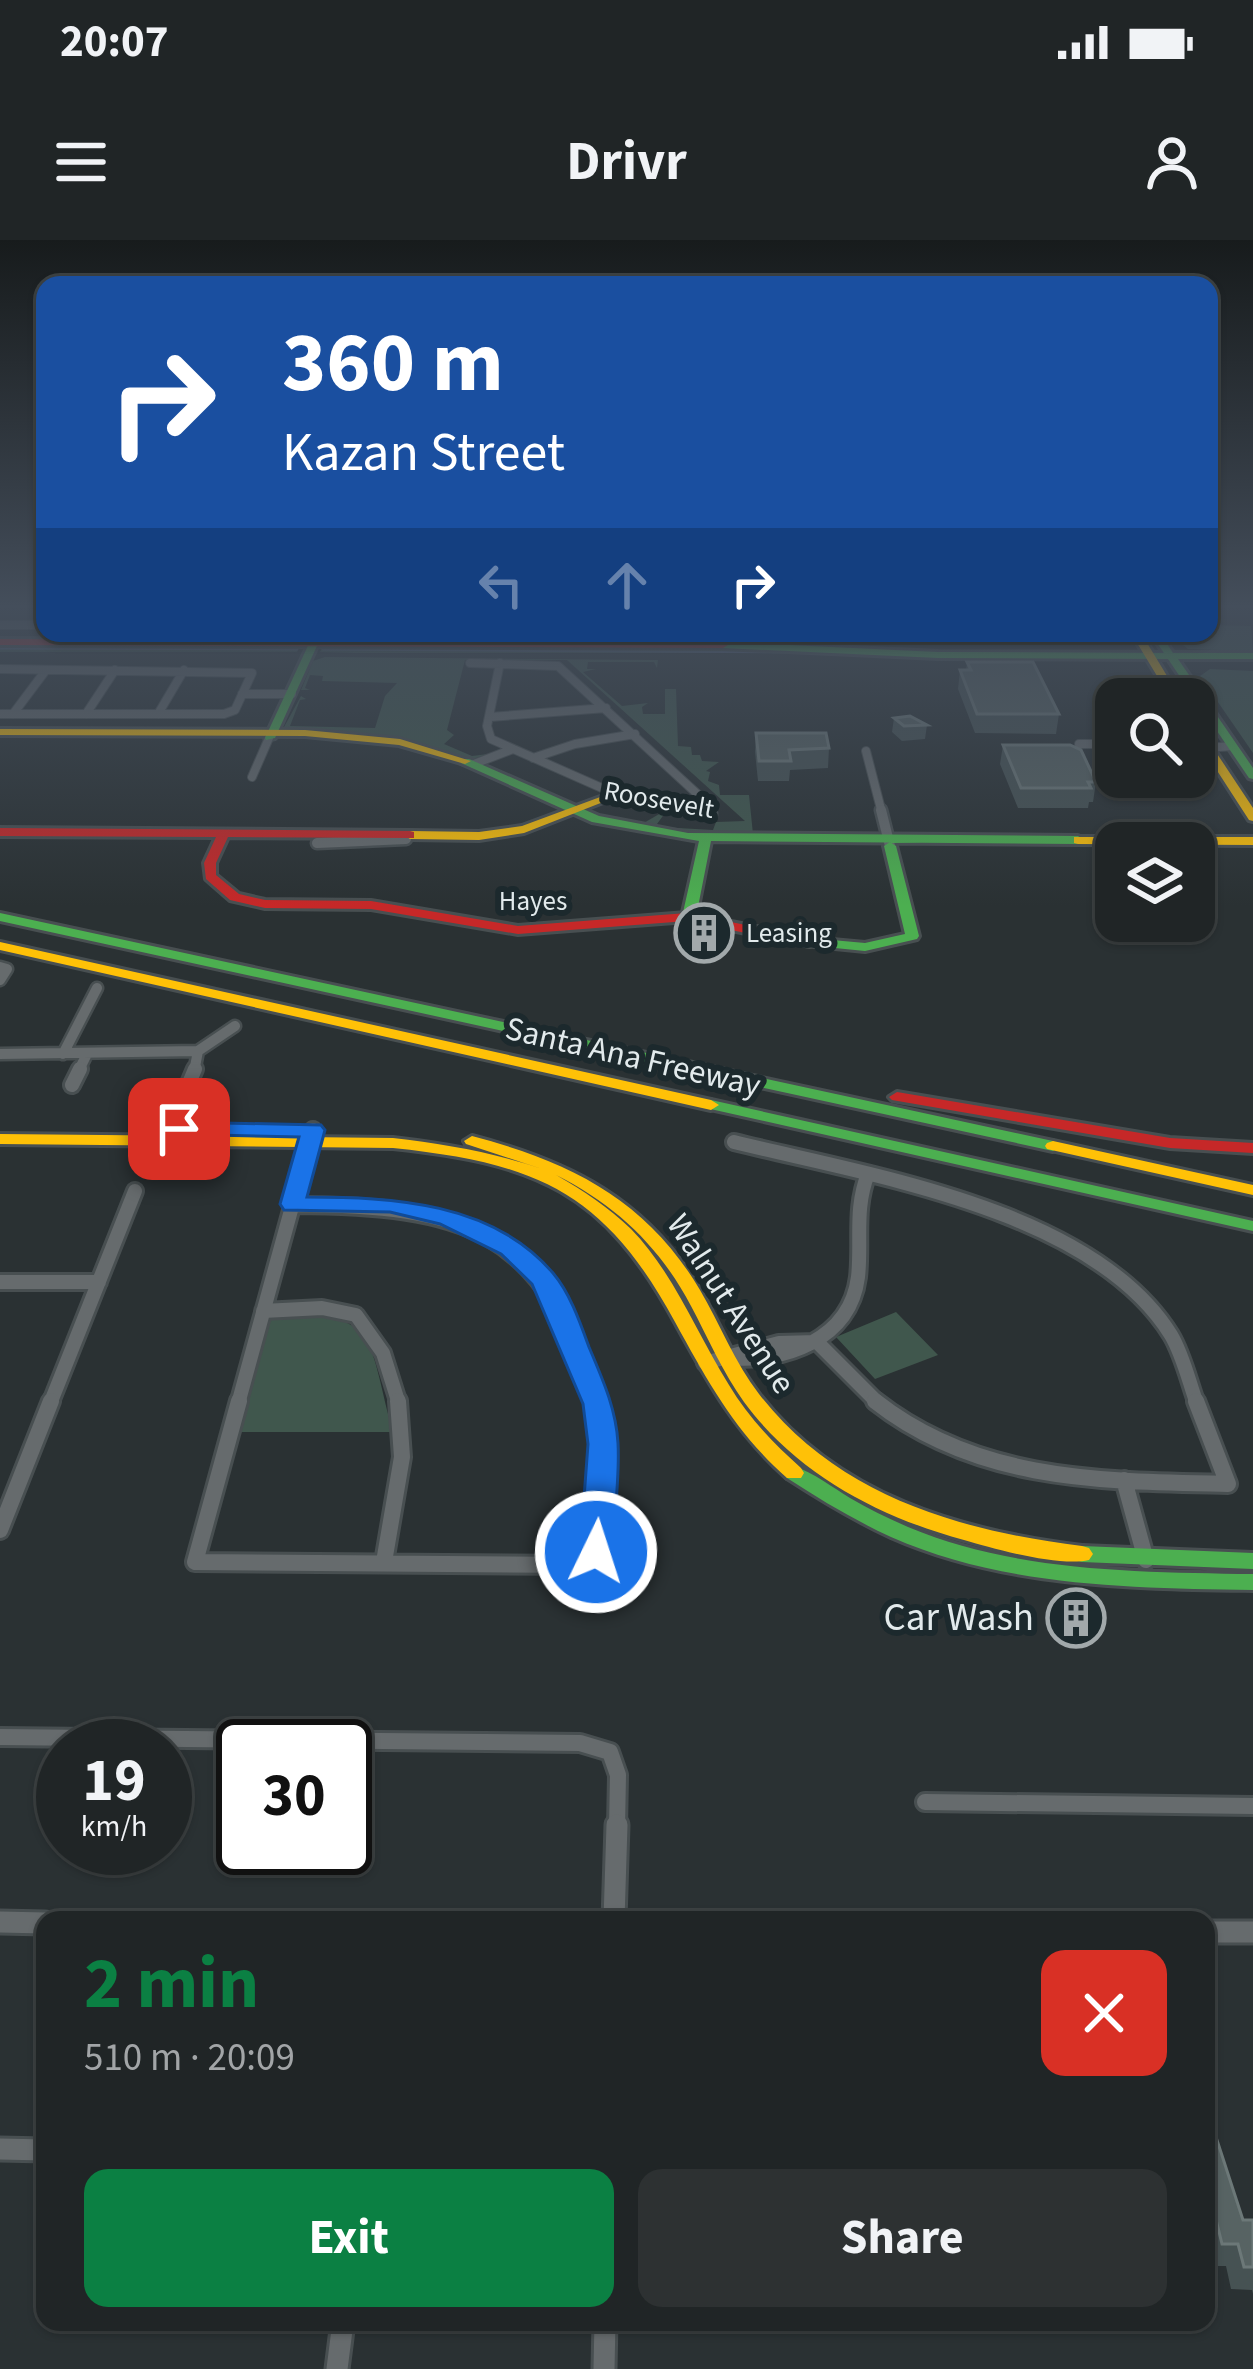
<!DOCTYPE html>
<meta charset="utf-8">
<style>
body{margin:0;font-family:"Source Sans 3",sans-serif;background:#2d3132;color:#f1f3f6;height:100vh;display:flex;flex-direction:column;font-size:45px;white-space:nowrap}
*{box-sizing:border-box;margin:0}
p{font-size:39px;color:#a2a5a7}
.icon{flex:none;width:66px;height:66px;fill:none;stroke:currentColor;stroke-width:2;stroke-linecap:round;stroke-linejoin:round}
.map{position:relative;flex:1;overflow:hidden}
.side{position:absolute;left:36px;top:1671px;width:1179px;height:420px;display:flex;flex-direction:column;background:#202526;border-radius:24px;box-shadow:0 3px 9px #0004,0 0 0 3px #3d4243}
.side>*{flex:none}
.top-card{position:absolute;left:36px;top:36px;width:1182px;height:366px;border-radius:24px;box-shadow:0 3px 9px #0004,0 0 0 3px #3d4243;background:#1a4fa0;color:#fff;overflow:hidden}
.controls{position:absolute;left:1095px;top:438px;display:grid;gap:24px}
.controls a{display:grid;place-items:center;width:120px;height:120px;border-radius:24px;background:#202526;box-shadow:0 3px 9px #0004,0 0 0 3px #3d4243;font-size:60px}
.speed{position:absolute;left:36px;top:1479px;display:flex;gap:24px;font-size:60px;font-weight:700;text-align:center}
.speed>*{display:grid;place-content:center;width:156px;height:156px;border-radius:50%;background:#202526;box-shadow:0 3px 9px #0004,0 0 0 3px #3d4243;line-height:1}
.speed small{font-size:30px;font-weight:400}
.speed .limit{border:6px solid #111;border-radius:18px;background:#fff;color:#111}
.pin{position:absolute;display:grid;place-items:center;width:102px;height:102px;color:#fff;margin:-51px;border-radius:24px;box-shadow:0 6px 18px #0006}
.me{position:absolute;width:132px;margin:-66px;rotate:4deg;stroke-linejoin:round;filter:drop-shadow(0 0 9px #0008)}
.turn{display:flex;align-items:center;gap:42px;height:252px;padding:0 48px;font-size:54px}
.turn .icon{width:156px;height:156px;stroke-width:2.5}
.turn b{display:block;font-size:84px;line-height:102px}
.lanes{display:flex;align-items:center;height:114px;padding:0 48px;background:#0003;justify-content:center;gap:60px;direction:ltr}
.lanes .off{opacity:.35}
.round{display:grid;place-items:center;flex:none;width:126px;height:126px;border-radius:24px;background:#2d3132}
.overview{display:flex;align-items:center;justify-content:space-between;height:204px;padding:0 48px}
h1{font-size:72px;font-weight:700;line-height:90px;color:#0b8043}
.action{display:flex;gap:24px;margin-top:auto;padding:24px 48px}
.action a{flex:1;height:138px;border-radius:24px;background:#0b8043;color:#fff;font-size:48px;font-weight:700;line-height:138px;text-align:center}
.action a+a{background:#2d3132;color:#f1f3f6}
.status{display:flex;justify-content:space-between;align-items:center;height:84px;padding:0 60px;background:#202526;direction:ltr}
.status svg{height:33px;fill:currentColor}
header{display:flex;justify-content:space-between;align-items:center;height:156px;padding:0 48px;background:#202526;font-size:54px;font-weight:700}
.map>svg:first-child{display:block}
</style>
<div class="status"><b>20:07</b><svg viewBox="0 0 49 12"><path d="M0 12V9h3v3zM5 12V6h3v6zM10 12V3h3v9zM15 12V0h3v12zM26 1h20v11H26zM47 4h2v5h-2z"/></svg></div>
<header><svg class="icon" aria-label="menu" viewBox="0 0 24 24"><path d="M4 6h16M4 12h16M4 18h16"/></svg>Drivr<svg class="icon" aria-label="person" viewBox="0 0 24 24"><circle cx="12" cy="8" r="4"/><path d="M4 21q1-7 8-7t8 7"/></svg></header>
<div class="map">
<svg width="1253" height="2129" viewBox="0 0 1253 2129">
<rect width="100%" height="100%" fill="#2a3133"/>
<!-- green -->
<path fill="#40574d" d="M1209 385 1251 386 1253 411 1188 409 1168 393H1209Z
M0 404 277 405 300 406 297 412H0Z
M323 406 730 407 834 413H355L320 412Z
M325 417 658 420 657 428 654 422H588L587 429H596L583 432 622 466 648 463 642 467 643 474H665V449H676L678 506 691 507 692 515H700L702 521 719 522 706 531 710 532 708 541 719 545 720 555H749L753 594 681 592 598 576 642 584 661 573H665L657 584 660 587 713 590 716 582 745 581 567 420H465L447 490 454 495 444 504 472 516 488 514 473 519 388 496 293 491 284 487 301 456 306 459 300 460 290 486 375 488 385 456 397 443 322 441 323 436 310 435 305 448 310 450H301L313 421Z
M1210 429 1253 431V513L1200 436Z
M896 1072 938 1115 875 1139 836 1097Z
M271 1076C382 1069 367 1100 393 1192H237Z"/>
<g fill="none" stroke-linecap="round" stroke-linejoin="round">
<!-- stream -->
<path stroke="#596785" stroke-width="3" d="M0 408 297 409
M323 409 816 412"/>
<defs>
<path id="street-far4" d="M0 385H45
M470 423 558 426 705 561 710 573
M500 423 487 486 491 499 629 560 704 573
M0 429 252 433 235 470 224 474H0
M242 454H292
M13 474 46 430
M86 474 115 430
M158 474 184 430
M490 477 606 468
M1079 504H1116
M1194 509 1232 506
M866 511 882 573
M533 518 575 504 635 494
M474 524 513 509
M252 537 269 498"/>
<path id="street-far3" d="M686 570 711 574
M709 570 711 574
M881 570 890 606
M317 603 406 599
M0 727 7 729 0 740
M0 814 198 811 235 786
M63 814 97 748
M78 832 87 814
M194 832 198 811"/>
<path id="street-far2" d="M72 845 80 829
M181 862 195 829
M734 902C867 935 1093 969 1171 1095 1183 1115 1189 1142 1197 1164
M293 965C463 966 545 986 595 1164
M0 1042H99
M263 1071 322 1068 356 1075 383 1113 399 1164
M817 1102 879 1164
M728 1118C784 1123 850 1100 858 1037 862 1001 854 969 868 934
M705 1123 779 1103 817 1102
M50 1164 135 951
M238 1164 313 890"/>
<path id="street-far1" d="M239 1161 195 1322 585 1325C615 1284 606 1208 594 1161
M875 1161C978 1242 1102 1241 1228 1244L1196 1161
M1124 1240 1146 1320
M0 1290 51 1161
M384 1322 402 1217 398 1161
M0 1497 580 1503 610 1512 618 1535 617 1588
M925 1562 1253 1566"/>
<path id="street" d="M614 1680 617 1585
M0 1682 45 1683
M1206 1692H1253
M0 1909 45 1910
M337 2129 343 2082
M604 2129 605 2082"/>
<path id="fast" d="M1150 393H1160L1173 413H1253V419H1178L1253 528V539L1249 538 1168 419 938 418 723 408 718 405 723 402 938 412 1164 413Z
M313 395 321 397 275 498 266 500 265 498Z
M461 519H469L599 576 688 593 1078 596 1084 600 1078 604 711 601 696 677 689 681 682 677 699 601 592 582 461 523Z
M890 602 896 606 919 696 917 699 865 711 805 705 803 702 810 698 865 703 905 694 884 606Z
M0 673 1053 901 1061 906 1053 911 0 681Z
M711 860 1253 981V991L706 868 703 865Z
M794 1226C814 1233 832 1247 850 1258 868 1269 888 1278 908 1287 1015 1332 1138 1332 1253 1334V1350C1132 1348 1004 1347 891 1297 854 1280 821 1260 787 1238L784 1233 787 1228Z
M1082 1306 1253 1313V1329L1082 1322 1075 1320 1071 1314 1075 1308Z"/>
<path id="slow" d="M1131 393H1141L1181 459H1171Z
M1194 484 1198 485 1253 568V581L1249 580 1194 495Z
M0 489 305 490 400 499 471 521 465 524 399 505 305 496 0 495Z
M611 553 621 555 524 593 479 600 410 599 404 595 410 591 479 592 522 586Z
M1074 597H1253V605L1078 604 1074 603Z
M0 702 711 860 719 865 711 870 0 710Z
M0 894 393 898C444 904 492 912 542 929L466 904 464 901 472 896C571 922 647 960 700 1050 720 1084 735 1123 759 1154 838 1256 960 1291 1082 1306L1089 1308 1093 1314 1089 1320C1060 1327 994 1309 964 1300 879 1277 797 1234 744 1162 723 1133 708 1098 691 1066 660 1007 616 965 556 935 584 951 608 967 631 989 674 1033 697 1094 729 1145 748 1177 773 1203 801 1228L804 1233 801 1238H787C735 1192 708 1142 675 1082 604 951 536 923 393 908L0 904Z
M1053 901 1253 945V955L1047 909 1045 906 1047 903Z"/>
<path id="jam" d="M0 399 723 402 728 405 723 408 0 405Z
M0 588 410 591 414 592V598L228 597 216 623V635L239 654 265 660 371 661 518 686 687 673 810 698 817 702 810 706 687 681 518 694 371 669 265 668 230 660 206 639 204 623 216 597 0 596Z
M897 852 1170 898 1253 903V913L1170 908 892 860 889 857Z"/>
</defs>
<!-- street-far4 casing -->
<use href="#street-far4" stroke="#484f51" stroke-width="10"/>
<!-- street-far3 casing -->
<use href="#street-far3" stroke="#484f51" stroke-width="15"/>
<!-- street-far2 casing -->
<use href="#street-far2" stroke="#484f51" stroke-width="20"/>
<!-- street-far1 casing -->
<use href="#street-far1" stroke="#484f51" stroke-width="22"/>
<!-- street casing -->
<use href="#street" stroke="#484f51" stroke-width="27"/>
<!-- fast casing -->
<use href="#fast" stroke="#484f51" stroke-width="6"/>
<!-- slow casing -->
<use href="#slow" stroke="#484f51" stroke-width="6"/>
<!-- jam casing -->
<use href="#jam" stroke="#484f51" stroke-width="6"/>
<!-- street-far4 -->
<use href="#street-far4" stroke="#666b6d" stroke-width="8"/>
<!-- street-far3 -->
<use href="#street-far3" stroke="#666b6d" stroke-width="10"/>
<!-- street-far2 -->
<use href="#street-far2" stroke="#666b6d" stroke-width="14"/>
<!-- street-far1 -->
<use href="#street-far1" stroke="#666b6d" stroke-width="16"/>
<!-- street -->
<use href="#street" stroke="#666b6d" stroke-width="21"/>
<!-- fast -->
<use href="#fast" fill="#4caf50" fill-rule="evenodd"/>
<!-- slow -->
<use href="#slow" fill="#ffc107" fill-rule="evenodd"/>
<!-- jam -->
<use href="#jam" fill="#c62828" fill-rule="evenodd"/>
</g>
<!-- wall -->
<path fill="#465253" d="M967 422 1059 474 1056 494 975 493 958 449 960 430H966Z
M894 478 927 485 925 499 902 501 892 492Z
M756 493 829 508 828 528 790 530 789 541H758L755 512Z
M1003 505 1096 542 1093 562H1089L1088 568H1018L1000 524Z
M1068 1364 1088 1379 1086 1385H1070L1067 1370Z
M1206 1897 1243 1980H1253V2054L1252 2050 1231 2049 1226 2026H1210L1206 2011Z"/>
<!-- building -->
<path fill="#576363" stroke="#6c7878" stroke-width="3" d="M967 422H1033L1059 474H977L960 430H971Z
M910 476 927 485 904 486 894 478Z
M756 493H826L829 508 789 510 791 521H759Z
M1003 505H1070L1081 510 1096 542H1088L1091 548H1021Z
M1068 1364H1084L1088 1379H1072Z
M1206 1897H1216L1243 1980H1253V2027H1244L1238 2004H1222L1206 1938Z"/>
<!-- sky -->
<linearGradient id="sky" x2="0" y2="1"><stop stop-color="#171b1c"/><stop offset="0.55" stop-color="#444e5b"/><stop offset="1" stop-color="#444e5b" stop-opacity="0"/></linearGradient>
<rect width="1253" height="666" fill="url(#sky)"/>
<!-- route -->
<path fill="#1a73e8" stroke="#114b97" stroke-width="3" d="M179 882 321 885 325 890 307 957C392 957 493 962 553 1033 570 1053 580 1082 589 1107 602 1138 616 1168 618 1203 620 1239 614 1277 612 1312L608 1321H585L580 1312 588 1204 583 1164 532 1044 501 1014 440 984 390 972 284 970 280 964 299 897 170 894 167 889Z"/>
<!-- icons -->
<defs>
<symbol id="building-ring" viewBox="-11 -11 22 22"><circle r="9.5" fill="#1c292d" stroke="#a2a9ab" stroke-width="1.5"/><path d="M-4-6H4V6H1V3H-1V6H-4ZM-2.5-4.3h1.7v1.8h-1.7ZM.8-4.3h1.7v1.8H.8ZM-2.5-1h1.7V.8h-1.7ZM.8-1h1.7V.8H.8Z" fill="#a2a9ab"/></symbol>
</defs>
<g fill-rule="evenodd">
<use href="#building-ring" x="671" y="660" width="66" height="66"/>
<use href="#building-ring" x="1043" y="1345" width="66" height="66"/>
</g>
<g text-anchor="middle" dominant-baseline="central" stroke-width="12" stroke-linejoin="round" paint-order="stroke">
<!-- far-street labels -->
<g font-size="27" fill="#e2eaec" stroke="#1c292d">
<text transform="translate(659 560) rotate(10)">Roosevelt</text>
<text x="533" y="661">Hayes</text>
</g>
<!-- far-poi labels -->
<g font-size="27" fill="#e2eaec" stroke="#1c292d" text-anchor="start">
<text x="746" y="693">Leasing</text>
</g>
<!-- street labels -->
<g font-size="33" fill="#e2eaec" stroke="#1c292d">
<text transform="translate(633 817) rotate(13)">Santa Ana Freeway</text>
<text transform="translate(731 1064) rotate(57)">Walnut Avenue</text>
</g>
<!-- near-poi labels -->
<g font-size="39" fill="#e2eaec" stroke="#1c292d" text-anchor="end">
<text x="1034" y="1378">Car Wash</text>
</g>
</g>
</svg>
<div class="controls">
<a><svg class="icon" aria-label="search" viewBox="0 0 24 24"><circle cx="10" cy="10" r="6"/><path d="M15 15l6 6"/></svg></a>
<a><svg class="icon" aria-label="layers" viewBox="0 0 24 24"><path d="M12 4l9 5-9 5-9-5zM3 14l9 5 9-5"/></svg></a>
</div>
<div class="speed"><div>19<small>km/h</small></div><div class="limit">30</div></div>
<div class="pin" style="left:179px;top:889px;background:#d93025"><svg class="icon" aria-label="arrive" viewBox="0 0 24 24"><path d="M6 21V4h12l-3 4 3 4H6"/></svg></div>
<svg class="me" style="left:596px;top:1312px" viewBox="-20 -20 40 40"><circle r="17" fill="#1a73e8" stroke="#fff" stroke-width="3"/><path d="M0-11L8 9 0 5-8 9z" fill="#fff"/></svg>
<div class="top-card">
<div class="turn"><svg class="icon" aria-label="right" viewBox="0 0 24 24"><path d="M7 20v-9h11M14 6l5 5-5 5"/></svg><div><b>360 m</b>Kazan Street</div></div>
<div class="lanes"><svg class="icon off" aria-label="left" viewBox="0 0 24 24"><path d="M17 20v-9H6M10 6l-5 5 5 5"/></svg><svg class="icon off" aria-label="ahead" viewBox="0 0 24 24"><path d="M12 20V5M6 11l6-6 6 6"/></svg><svg class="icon" aria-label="right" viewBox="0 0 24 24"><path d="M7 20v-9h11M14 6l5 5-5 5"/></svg></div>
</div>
<section class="side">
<div class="overview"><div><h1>2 min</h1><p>510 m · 20:09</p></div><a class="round" style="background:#d93025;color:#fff"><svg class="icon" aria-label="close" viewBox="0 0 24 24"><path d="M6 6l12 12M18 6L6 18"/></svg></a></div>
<div class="action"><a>Exit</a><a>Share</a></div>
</section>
</div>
